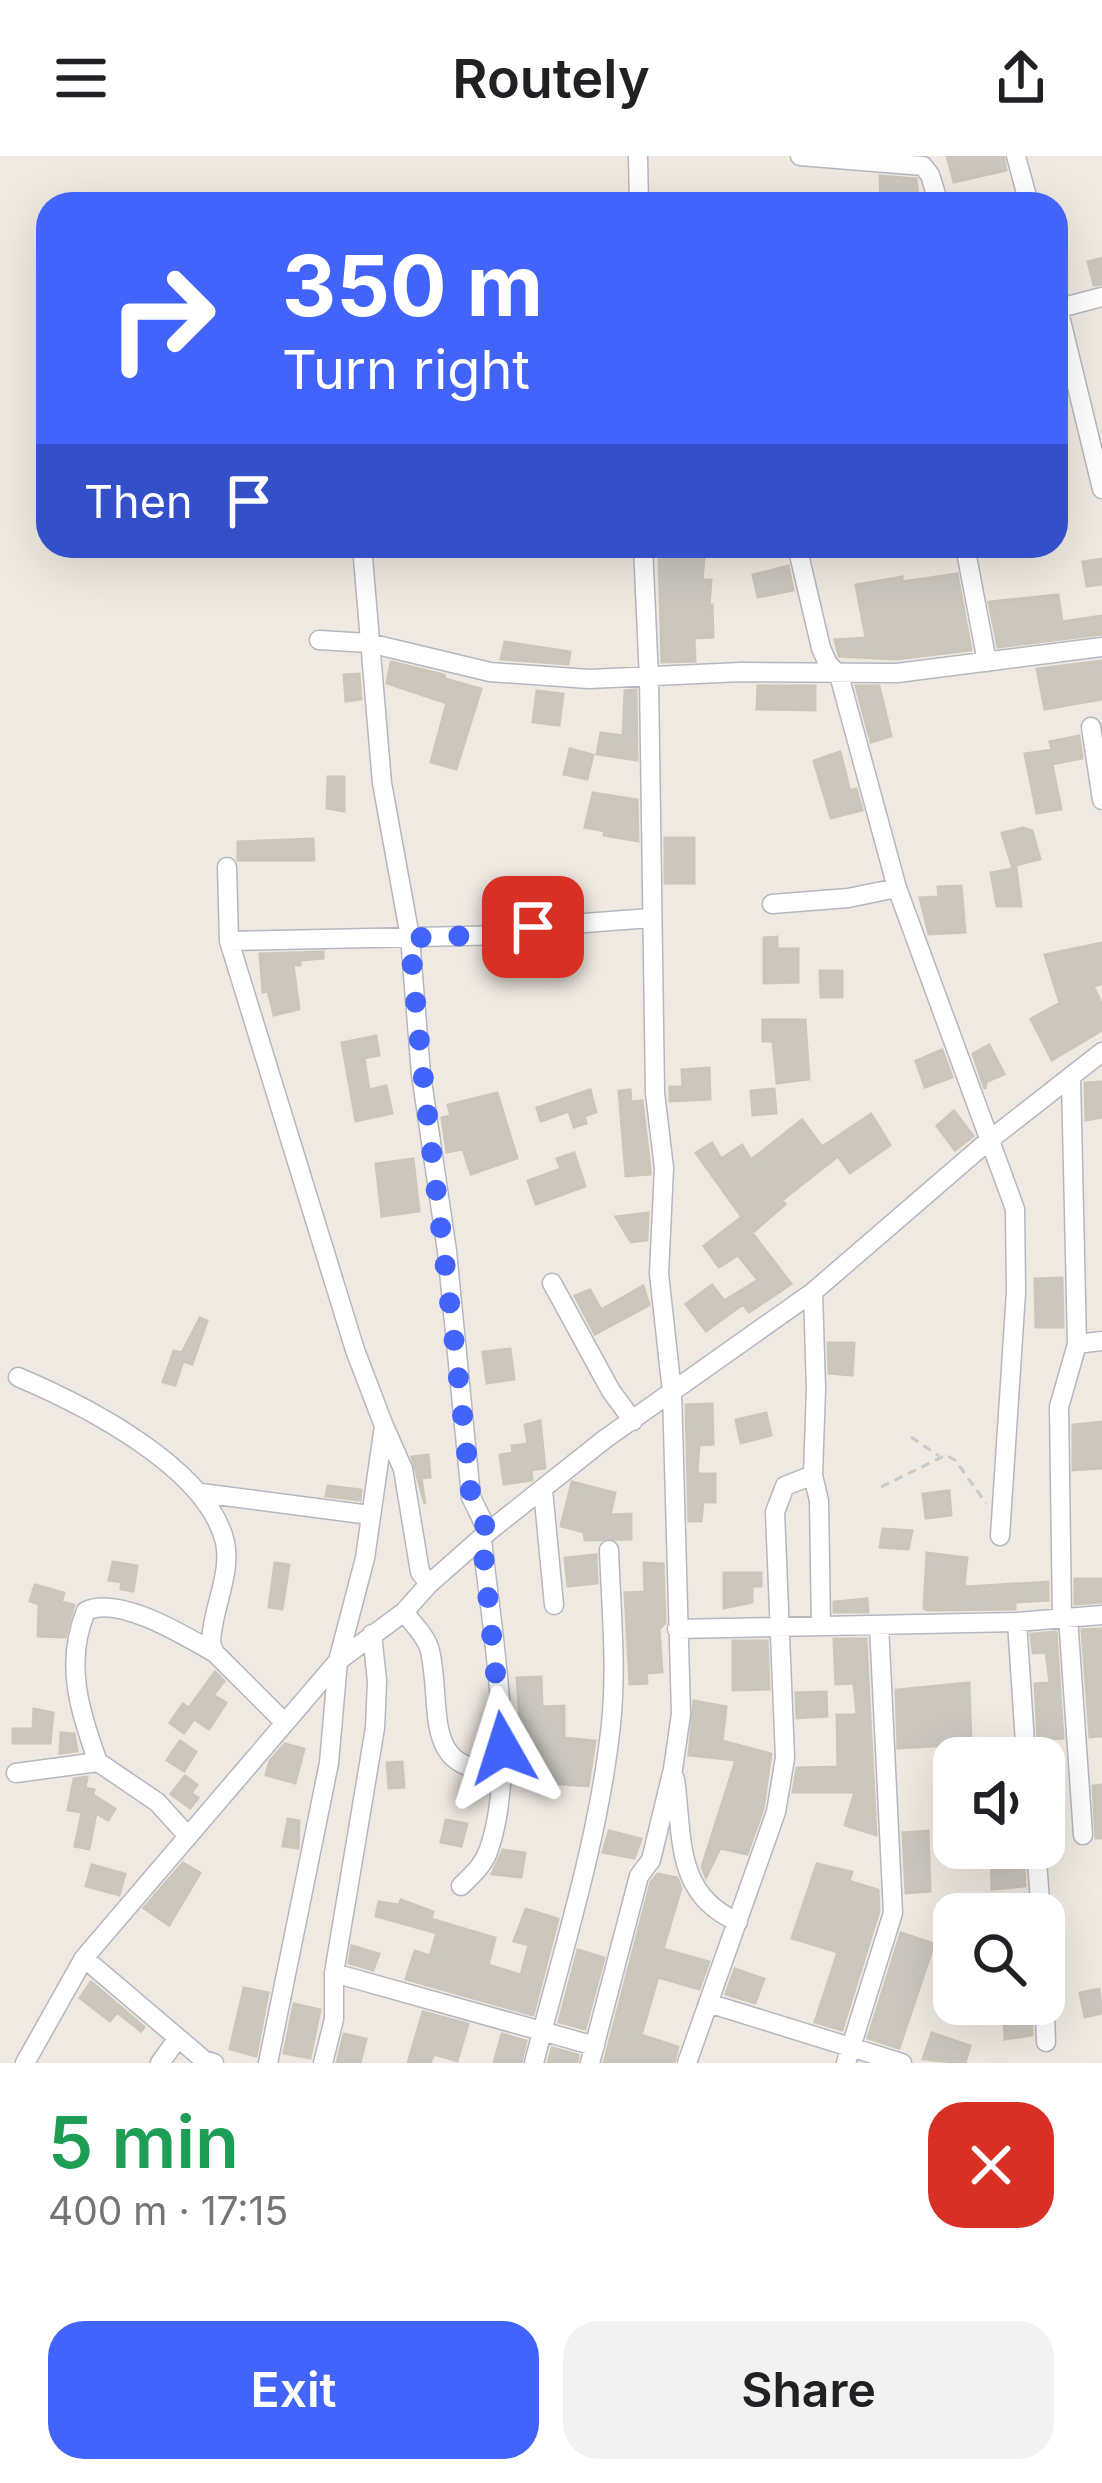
<!DOCTYPE html>
<meta charset="utf-8">
<style>
body{margin:0;font-family:Inter,sans-serif;background:#f2f2f2;color:#202124;height:100vh;display:flex;flex-direction:column;font-size:45px;white-space:nowrap}
*{box-sizing:border-box;margin:0}
p{font-size:39px;color:#757577}
.icon{flex:none;width:66px;height:66px;fill:none;stroke:currentColor;stroke-width:2;stroke-linecap:round;stroke-linejoin:round}
.map{position:relative;height:1907px;overflow:hidden}
.panel{display:flex;flex-direction:column;background:#fff;flex:1}
.panel>*{flex:none}
.guide{position:absolute;left:36px;top:36px;width:1032px;height:366px;border-radius:36px;box-shadow:0 12px 48px #0002;background:#4264fb;color:#fff;overflow:hidden}
.tools{position:absolute;left:933px;top:1581px;display:grid;gap:24px}
.tools a{display:grid;place-items:center;width:132px;height:132px;border-radius:24px;background:#fff;box-shadow:0 12px 48px #0002;font-size:60px}
.pin{position:absolute;display:grid;place-items:center;width:102px;height:102px;color:#fff;margin:-51px;border-radius:24px;box-shadow:0 6px 18px #0006}
.me{position:absolute;width:132px;margin:-66px;rotate:354deg;stroke-linejoin:round;filter:drop-shadow(0 0 9px #0008)}
.turn{display:flex;align-items:center;gap:42px;height:252px;padding:0 48px;font-size:54px}
.turn .icon{width:156px;height:156px;stroke-width:2.5}
.turn b{display:block;font-size:84px;line-height:102px}
.then{display:flex;align-items:center;height:114px;padding:0 48px;background:#0003;gap:24px;font-size:45px}
.round{display:grid;place-items:center;flex:none;width:126px;height:126px;border-radius:36px;background:#f2f2f2}
.summary{display:flex;align-items:center;justify-content:space-between;height:204px;padding:0 48px}
h1{font-size:72px;font-weight:600;line-height:90px;color:#1e9e55}
.cta{display:flex;gap:24px;margin-top:auto;padding:24px 48px}
.cta a{flex:1;height:138px;border-radius:36px;background:#4264fb;color:#fff;font-size:48px;font-weight:600;line-height:138px;text-align:center}
.cta a+a{background:#f2f2f2;color:#202124}
header{display:flex;justify-content:space-between;align-items:center;height:156px;padding:0 48px;background:#fff;font-size:54px;font-weight:600}
.map>svg:first-child{display:block}
</style>
<header><svg class="icon" aria-label="menu" viewBox="0 0 24 24"><path d="M4 6h16M4 12h16M4 18h16"/></svg>Routely<svg class="icon" aria-label="share" viewBox="0 0 24 24"><path d="M12 15V3M7 8l5-5 5 5M5 13v7h14v-7"/></svg></header>
<div class="map">
<svg width="1102" height="1907" viewBox="0 0 1102 1907">
<rect width="100%" height="100%" fill="#efe9e1"/>
<!-- building -->
<path fill="#cbc7bf" stroke="#cbc5ba" stroke-width="3" d="M947 0H1003L1006 14 954 26Z
M880 20 916 23 919 48H881Z
M1102 102V128L1094 129 1088 106Z
M659 402 704 403 702 424H711L709 450 712 449 713 481 694 482 695 505 662 506Z
M1102 403V428L1087 430 1083 406Z
M788 410 793 434 758 441 753 419Z
M957 418 971 494 896 503 839 500 835 484 866 482 856 429 902 421V426Z
M1058 439 1062 466 1102 460V478L998 491 989 446Z
M505 486 570 496 568 508 501 503Z
M1102 505V543L1045 553 1037 513Z
M391 506 444 519 445 523 481 533 456 613 431 606 447 547 387 527Z
M359 518 361 543 346 545 344 519Z
M758 530H815V554L757 553Z
M856 530H879L891 580 871 586Z
M636 534 637 604 597 598 601 577 623 580 625 535Z
M537 535 563 538 559 569 533 566Z
M1079 580 1082 602 1052 608 1061 653 1037 657 1025 598 1052 594 1050 586Z
M570 593 593 599 587 623 564 618Z
M840 596 850 635 856 633 862 654 831 662 814 605Z
M328 621H344V655L327 652Z
M593 637 637 644 638 685 604 679 605 675 585 671Z
M1023 672 1032 675 1040 703 1012 710 1002 677Z
M665 682H694V727H665Z
M313 683 314 704H238V686Z
M1016 712 1021 750H997L991 717Z
M961 730 965 776 929 778 920 742 939 741 938 731Z
M777 781V793H798V826L764 827V782Z
M1102 787V828L1093 830 1102 849V874L1052 904 1031 863 1060 847 1045 799Z
M323 796V802L300 804V809H293L299 853 274 859 268 835 263 836 260 798Z
M820 815H842V841H821Z
M763 864H805L809 923 777 927 773 885H763Z
M376 880 379 899 364 902 369 934 386 930 392 957 356 965 342 887Z
M989 889 1004 918 986 926 985 933 973 898Z
M942 894 952 921 925 931 916 905Z
M709 912 710 943 670 945V931H683L682 914Z
M1102 926V961L1086 964 1085 927Z
M774 933 776 957 753 959 751 935Z
M590 934 596 956 584 960 586 967 574 971 569 955 541 965 537 952Z
M630 934 631 946 642 945 650 1012V1018L626 1020 619 935Z
M497 937 517 1002 471 1018 463 993 447 996 442 962 451 960 448 949Z
M954 955 973 980 955 994 937 970Z
M871 958 890 989 850 1017 838 1000 782 1044 785 1048 752 1077 791 1128 749 1156 743 1148 706 1175 686 1148 712 1129 724 1145 758 1124 738 1099 719 1111 704 1090 742 1061 696 997 712 987 721 1003 742 989 751 1004 802 964 822 991Z
M574 997 585 1030 536 1048 528 1025 561 1013 557 1003Z
M413 1003 419 1055 382 1060 376 1008Z
M648 1057 647 1084 631 1086 616 1061Z
M1062 1122 1063 1171H1036L1035 1123Z
M643 1130 649 1149 595 1178 575 1140 590 1134 601 1154Z
M200 1162 207 1165 192 1208 183 1205 175 1229 163 1226 174 1195 182 1197Z
M828 1187H854L852 1219 829 1217Z
M510 1193 514 1223 487 1227 483 1196Z
M712 1248 713 1288 699 1289 697 1318H715V1346H703L701 1365H689L686 1249Z
M766 1257 771 1279 741 1287 736 1264Z
M540 1265 545 1312 531 1314 532 1324 504 1328 500 1299 513 1297 512 1290 528 1288 525 1269Z
M1102 1266V1312L1073 1314V1269Z
M428 1299 430 1321 421 1322 425 1348 412 1301Z
M572 1326 615 1337 610 1359 631 1358V1383L585 1384 584 1376 561 1370Z
M328 1330 361 1334 360 1344 326 1340Z
M949 1335 951 1359 926 1362 923 1338Z
M883 1373 912 1375 908 1393 880 1391Z
M927 1397 967 1402 964 1428 967 1431 1048 1426V1444L1015 1446V1453L927 1454 924 1452Z
M596 1399 597 1427 568 1430 565 1402Z
M113 1406 137 1410 133 1435 121 1433 122 1426 109 1424Z
M275 1407 289 1409 282 1453 269 1451Z
M644 1407 663 1408 665 1467 659 1473 662 1516 646 1517 647 1527 630 1528 625 1437 645 1436Z
M724 1417H761V1430H752V1446L724 1452Z
M1075 1423H1102V1446L1075 1448Z
M35 1429 64 1437 61 1446 74 1449 65 1481 38 1480 39 1448 30 1445Z
M867 1443 868 1456H834V1446Z
M1102 1473V1580L1090 1581 1082 1474Z
M1056 1476 1063 1582 1038 1584 1035 1528 1050 1527 1046 1496 1033 1497 1031 1478Z
M834 1483H866L876 1679 845 1669 855 1636H793L797 1612 838 1611 837 1559H857L854 1527 836 1528Z
M733 1485H767L769 1533 733 1534Z
M215 1516 224 1525 213 1539 226 1547 209 1573 194 1563 184 1577 170 1567 183 1548 189 1552Z
M541 1521 542 1551 564 1550V1582L595 1585 588 1630 549 1627V1621L515 1618 516 1579 521 1580 517 1522Z
M969 1527 971 1588 898 1592 896 1534Z
M826 1536 827 1560 797 1562 796 1537Z
M694 1545 726 1551 722 1585 771 1598 763 1653 747 1698 720 1692 706 1721 702 1711 736 1604 689 1599Z
M34 1553 53 1557 50 1587H13V1573H33Z
M61 1577 74 1578 77 1595 60 1597Z
M180 1585 196 1596 184 1615 167 1604Z
M285 1588 304 1593 295 1627 266 1619 270 1605Z
M402 1606 404 1631 389 1632 387 1607Z
M185 1620 197 1629 191 1637 198 1642 190 1652 171 1638Z
M87 1621 85 1632 94 1634 93 1639 115 1653 108 1664 96 1657 89 1693 75 1690 82 1656 68 1654 74 1623Z
M1102 1629V1682H1096L1093 1630Z
M288 1663 299 1665 298 1692 283 1690Z
M446 1664 467 1668 461 1690 441 1686Z
M609 1675 641 1683 634 1702 603 1696Z
M928 1675 930 1735 906 1737 903 1677Z
M991 1692H1023L1025 1730 992 1733Z
M503 1694 525 1697 521 1721 492 1718Z
M183 1707 200 1717 169 1769 144 1752Z
M817 1708 852 1716 849 1725 878 1734 879 1755 842 1874 815 1866 838 1796 792 1782Z
M92 1709 125 1718 119 1739 86 1730Z
M658 1718 677 1722 681 1732 663 1793 709 1806 699 1833 658 1821 641 1879 678 1891 674 1907H604L651 1726Z
M401 1744 433 1756 431 1763 495 1782 488 1809 521 1819 529 1789 514 1785 526 1753 558 1763 533 1859 406 1823 415 1795 430 1800 437 1777 376 1760 379 1746 399 1749Z
M901 1777 934 1788 899 1892 868 1882Z
M352 1790 379 1798 373 1814 349 1807Z
M578 1794 604 1802 585 1873 559 1866Z
M735 1813 764 1823 755 1847 726 1838Z
M91 1826 144 1871 141 1875 117 1856 110 1865 80 1842Z
M244 1832 268 1837 256 1900 230 1893Z
M1099 1833 1102 1857 1085 1861 1080 1837Z
M294 1848 320 1854 310 1902 284 1897Z
M423 1856 468 1868 457 1905 434 1898 430 1907H408Z
M1031 1856 1032 1879 1005 1883 1004 1860Z
M932 1877 970 1890 965 1907 923 1903Z
M344 1878 366 1883 360 1907H337Z
M502 1878 526 1885 521 1907H494Z
M552 1892 578 1899 577 1907H548Z"/>
<g fill="none" stroke-linecap="round" stroke-linejoin="round">
<defs>
<path id="street" d="M638 0 639 48
M800 0 923 10 930 19 939 48
M1016 0 1029 48
M1056 144 1102 333
M1056 153 1102 141
M362 390 382 627 410 781 421 918 447 1095 471 1341 488 1376
M797 390 821 492 828 508 839 519 897 732 1015 1053 1016 1136 1000 1380
M965 390 987 506
M319 484 369 487 490 516 589 523 741 516 897 517 1102 491
M1091 571 1102 644
M227 711 229 785 355 1194 384 1270 365 1402 338 1505 329 1607 268 1907
M772 748 848 742 897 732
M229 785 510 779 533 771 650 762
M552 1127 611 1235 633 1265
M813 1136 816 1233 813 1319 819 1345 821 1470
M1077 1188 1102 1185
M18 1221C84 1249 207 1311 225 1386 232 1419 211 1455 211 1488L215 1497 283 1565
M385 1272 403 1313 420 1416 429 1428
M543 1334 554 1449
M201 1337 370 1359
M404 1456C413 1468 427 1481 430 1495 443 1551 420 1618 501 1614
M1062 1461 1059 1251 1077 1188 1071 922
M1068 1461 1083 1679
M1017 1466 1026 1602
M677 1473 1017 1466 1102 1459
M98 1606C80 1557 64 1507 86 1455 119 1439 185 1480 215 1497
M16 1617 98 1606 157 1646 187 1679
M675 1623C683 1683 675 1739 738 1766
M1036 1692 1041 1758
M461 1730C472 1719 484 1709 489 1693 518 1609 491 1472 482 1383
M84 1802 204 1904 214 1907
M334 1817 595 1890
M1044 1832 1046 1886
M708 1847 902 1907
M25 1907 84 1802 338 1505 404 1456 429 1428 488 1376 605 1283 813 1136 987 986 1102 896
M160 1907 178 1882
M323 1907 334 1863V1817L375 1572 377 1525 372 1478
M534 1907C562 1796 599 1683 611 1568 617 1511 611 1451 609 1394
M590 1907 639 1720 651 1704 673 1613 681 1558 672 1236 659 1118 664 1012 655 937 649 523 643 390
M687 1907 776 1656 785 1602 775 1356 785 1330 813 1319
M846 1907 893 1757 879 1469"/>
</defs>
<!-- street casing -->
<use href="#street" stroke="#b4b7c1" stroke-width="21"/>
<!-- path -->
<path stroke="#c9c9c9" stroke-width="3" stroke-dasharray="9 6" stroke-linecap="butt" d="M911 1281 939 1300
M881 1331 946 1299 955 1304 986 1347"/>
<!-- street -->
<use href="#street" stroke="#fff" stroke-width="18"/>
</g>
<g fill="none" stroke-linecap="round" stroke-linejoin="round">
<!-- route -->
<path stroke="#4264fb" stroke-width="21" stroke-dasharray="0 37.8" d="M503 1592 482 1383 488 1376 471 1341C453 1154 425 968 410 782L510 778 533 771"/>
</g>
</svg>
<div class="tools">
<a><svg class="icon" aria-label="sound" viewBox="0 0 24 24"><path d="M4 9h4l5-4v14l-5-4H4zM17 9q2 3 0 6"/></svg></a>
<a><svg class="icon" aria-label="search" viewBox="0 0 24 24"><circle cx="10" cy="10" r="6"/><path d="M15 15l6 6"/></svg></a>
</div>
<div class="pin" style="left:533px;top:771px;background:#d93025"><svg class="icon" aria-label="arrive" viewBox="0 0 24 24"><path d="M6 21V4h12l-3 4 3 4H6"/></svg></div>
<svg class="me" style="left:503px;top:1592px" viewBox="-20 -20 40 40"><path d="M0-17L14 15 0 8-14 15z" fill="#4264fb" stroke="#fff" stroke-width="4"/></svg>
<div class="guide">
<div class="turn"><svg class="icon" aria-label="right" viewBox="0 0 24 24"><path d="M7 20v-9h11M14 6l5 5-5 5"/></svg><div><b>350 m</b>Turn right</div></div>
<div class="then">Then<svg class="icon" aria-label="arrive" viewBox="0 0 24 24"><path d="M6 21V4h12l-3 4 3 4H6"/></svg></div>
</div>
</div>
<section class="panel">
<div class="summary"><div><h1>5 min</h1><p>400 m · 17:15</p></div><a class="round" style="background:#d93025;color:#fff"><svg class="icon" aria-label="close" viewBox="0 0 24 24"><path d="M6 6l12 12M18 6L6 18"/></svg></a></div>
<div class="cta"><a>Exit</a><a>Share</a></div>
</section>
